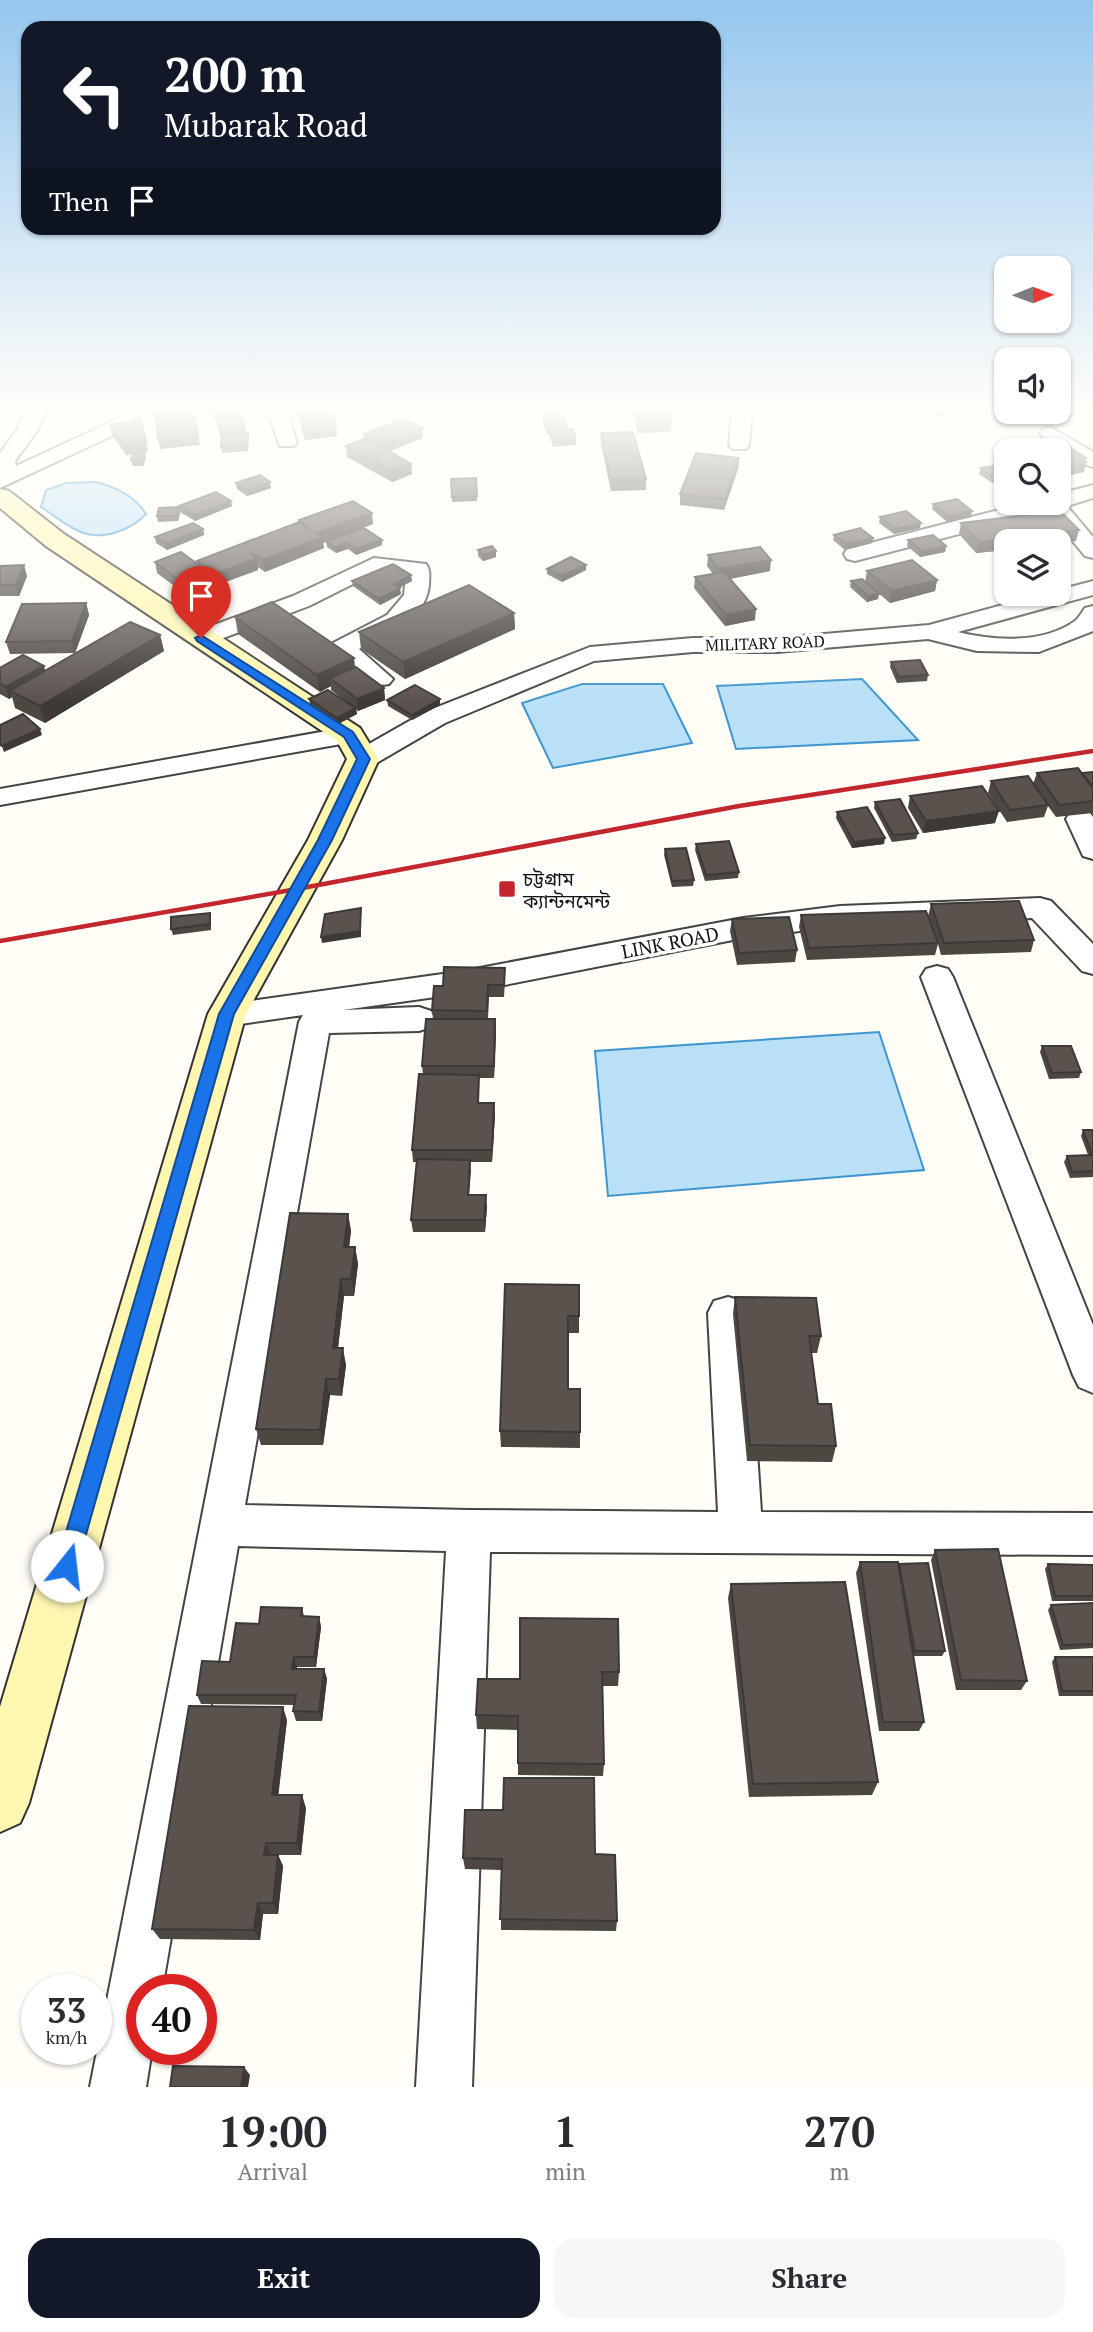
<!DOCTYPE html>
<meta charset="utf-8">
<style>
body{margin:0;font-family:"PT Serif","Noto Sans Bengali",serif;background:#f7f7f7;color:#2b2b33;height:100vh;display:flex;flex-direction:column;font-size:26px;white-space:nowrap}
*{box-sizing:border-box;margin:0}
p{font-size:23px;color:#7c7c81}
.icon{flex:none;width:38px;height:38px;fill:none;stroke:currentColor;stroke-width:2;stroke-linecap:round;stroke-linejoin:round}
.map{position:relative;height:2087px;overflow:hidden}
.panel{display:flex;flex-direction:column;background:#fff;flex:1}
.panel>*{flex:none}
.hud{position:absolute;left:21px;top:21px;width:700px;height:214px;border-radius:21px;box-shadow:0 2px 5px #0004;background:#111827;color:#fff;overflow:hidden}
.needle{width:46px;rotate:89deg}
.controls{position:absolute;left:994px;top:256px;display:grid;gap:14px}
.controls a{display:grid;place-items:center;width:77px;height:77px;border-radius:14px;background:#fff;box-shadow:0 2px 5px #0004;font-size:35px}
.speed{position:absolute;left:21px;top:1974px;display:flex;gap:14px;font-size:35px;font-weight:700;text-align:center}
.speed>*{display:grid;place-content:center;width:91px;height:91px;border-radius:50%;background:#fff;box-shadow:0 2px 5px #0004;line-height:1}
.speed small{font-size:18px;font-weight:400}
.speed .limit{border:10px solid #d22;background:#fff;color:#111}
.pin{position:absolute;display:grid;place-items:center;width:60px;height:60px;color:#fff;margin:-72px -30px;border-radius:50% 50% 50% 0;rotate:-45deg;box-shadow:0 0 7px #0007}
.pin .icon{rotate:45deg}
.me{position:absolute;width:77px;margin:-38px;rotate:16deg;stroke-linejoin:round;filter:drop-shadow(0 0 5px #0008)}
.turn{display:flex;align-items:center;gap:24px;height:147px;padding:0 28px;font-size:32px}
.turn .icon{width:91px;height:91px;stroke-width:2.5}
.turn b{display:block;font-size:49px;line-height:60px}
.then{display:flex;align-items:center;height:66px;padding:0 28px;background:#0003;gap:14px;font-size:26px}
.eta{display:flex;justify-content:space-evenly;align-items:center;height:119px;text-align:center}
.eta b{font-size:42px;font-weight:800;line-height:49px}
.button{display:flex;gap:14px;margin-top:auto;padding:14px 28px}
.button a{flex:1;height:80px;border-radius:21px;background:#111827;color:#fff;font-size:28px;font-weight:800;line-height:80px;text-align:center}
.button a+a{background:#f7f7f7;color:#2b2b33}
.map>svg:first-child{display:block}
</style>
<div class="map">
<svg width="1093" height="2087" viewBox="0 0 1093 2087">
<rect width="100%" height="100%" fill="#fffdf5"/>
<!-- water -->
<path fill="#b9e0f7" stroke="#3f96cf" stroke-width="2" d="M96 482C116 487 135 496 146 514 138 523 129 528 117 532 83 543 69 525 41 507L46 490 67 483Z
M862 679 918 740 736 749 717 686Z
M582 684H663L692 743 553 768 522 703Z
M879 1032 924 1170 608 1196 595 1051Z"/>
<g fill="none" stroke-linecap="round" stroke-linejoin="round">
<defs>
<path id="street" d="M26 411H46L37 431 15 461 16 466 115 420 121 411H141L129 428 0 488V453L17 430Z
M267 411H287L297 442 294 446H280Z
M732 411H752L749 445 746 449H732L729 445Z
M1050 427 1093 452V467L1086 465 1043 437 1040 433 1043 429Z
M1093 485V498L1067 506 1093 537V558L1085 556 1048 511 855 561 847 559 844 554 847 549 1030 502H1059V494Z
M374 558 426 564C431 571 429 577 429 585 426 620 385 635 359 649L393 679 389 684C369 689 341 664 330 648L333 643 387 615 404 595 406 575 377 572 309 606 210 643 201 645 192 643 189 638 192 633 293 596Z
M1093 581V595L958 632C994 641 1043 644 1075 621 1079 618 1082 612 1085 608L1093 606V631L1039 652 977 651 928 639 777 652H693L594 661 445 723 373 765 363 767 353 765 349 759 353 753 427 711 590 647 693 638H777L929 625 1047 593H1059V590Z
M349 727 358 729 362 735 358 741 0 805V789Z
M1080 810 1090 813 1093 817V859L1083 856 1066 819 1070 813Z
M1040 898 1051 901 1093 944V974L1082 971 1032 918 840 926 743 938 464 993 343 1010 419 1007 431 1011 435 1019 431 1027 419 1031 329 1033 245 1505 469 1510 718 1512 708 1313 714 1301 728 1297 742 1301 748 1313 761 1512 1093 1513V1555L490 1552 472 2087H416L446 1551 238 1546 162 1990H142V2049H152L146 2087H90L299 1022 303 1015 227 1026 215 1022 211 1014 215 1006 464 971 743 918 840 906Z
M937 966 948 969 953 977 1093 1325V1393L1079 1387 1073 1375 921 977 926 969Z"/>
<path id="secondary" d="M0 489 9 491 64 534 360 728 379 759 342 840 246 1014 29 1803 20 1823 0 1832V1707L208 1014 308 840 347 759 337 741 46 546 0 508Z"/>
</defs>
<!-- street casing -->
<use href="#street" stroke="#444" stroke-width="4"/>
<!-- secondary casing -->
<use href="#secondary" stroke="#333" stroke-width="4"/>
<!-- street -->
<use href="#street" fill="#fff" fill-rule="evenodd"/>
<!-- secondary -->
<use href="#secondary" fill="#fff6b0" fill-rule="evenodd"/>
<!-- rail -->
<path stroke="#c4262e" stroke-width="4.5" d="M0 941 297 889 739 806 1093 751"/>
</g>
<!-- wall -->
<path fill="#4d4742" d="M212 411H241L246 433 249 438 248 451 222 453V435L220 436 217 420H213Z
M297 411H331L337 436 305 440Z
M541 411H563L567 429 576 440V445L553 447 549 434H546Z
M634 411H671L672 417 671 432 637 433Z
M926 411H962L936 417Z
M110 425 148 451 140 452 146 458 143 466H133L131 460 133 453 126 455 112 435Z
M423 428V438L390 451 411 464 412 474 392 482 347 457 346 446 364 439V434Z
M601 433 646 479V490L611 491 601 444Z
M1006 454 1005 480 992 483 979 474 981 468 993 466 995 457Z
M739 458 738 469 724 510 680 505V494Z
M451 479 477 496V501L452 502Z
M236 483 271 488 247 496 237 489Z
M933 504 971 517 947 522 932 509Z
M179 506H232L195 521 180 512Z
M180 513 178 521 158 522 157 516Z
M880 517 920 528 894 534 879 523Z
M299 520 373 524 355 531 382 540V545L356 555 348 549 336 553 327 547 326 542 323 543 324 548 265 572 258 567V570L217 585 213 582V585L186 595 157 573 155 562 198 564 197 561 299 522Z
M961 523 1076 541 1059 543V541H1006V550L976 553 959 534Z
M203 529 204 535 167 550 156 543 155 537Z
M834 535 873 538 872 543 845 550 833 540Z
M908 540 946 546 945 552 920 557 907 546Z
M478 550 496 557 483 561 478 556Z
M708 555 770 571 730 579 755 620 725 626 694 588 695 577 713 574 707 566Z
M0 566 27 576 19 596H0Z
M547 569 586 570 562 582 547 574Z
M867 571 937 580 935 591 890 603 870 586 878 599 867 602 850 587 851 581 865 582Z
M411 575 412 581 399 587 401 594 380 605 353 586 352 581Z
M86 603 89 615 75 653 10 654 6 642Z
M514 613 515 629 405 679 361 649 359 632Z
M235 617 355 668 384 688 385 700 358 711 356 709 357 714 338 724 310 705 309 699 350 704 331 690V686L320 692 238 634Z
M160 635 164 651 45 723 15 708 12 697 9 699 0 694V668L46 671Z
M891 662 928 675 927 681 897 683 890 667Z
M440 699V705L412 720 388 706 387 700Z
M1093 772V813L1056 817 1048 806 1044 817 1007 822 988 793 991 781 1033 784 1037 773H1082Z
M910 796 995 823 923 833 908 808Z
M875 802 918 833 916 839 892 842 874 808Z
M837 812 884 844 852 848 836 818Z
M696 844 739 872 738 878 705 881 695 850Z
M665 849 694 880 693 886 672 887 664 855Z
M931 904 1034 940 1031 952 941 955 938 944 935 955 807 960 799 927 801 915 928 916Z
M211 919V930L173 935 171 929Z
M732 919 797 950 795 962 737 965 730 931Z
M505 980 504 997H489L488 1019 496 1031 494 1078H479V1103L495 1115 492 1162H470L469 1195 487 1206 485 1232H413L411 1220 417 1162H413L412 1150 423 1074 422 1066 433 1019 432 1010 443 986Z
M1042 1046 1081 1072 1079 1078 1049 1079 1040 1052Z
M1083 1130H1093V1177L1070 1178 1064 1162 1067 1156 1088 1155 1081 1136Z
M348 1214 351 1231 349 1247H355L358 1264 354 1296H344L338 1348 346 1365 342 1396 330 1395 323 1445H261L256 1429Z
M505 1284 579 1316V1333H568V1389L580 1432V1448L501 1447 500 1431Z
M735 1297 821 1336 817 1353H811L818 1404 836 1446 832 1462 747 1461 733 1314Z
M935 1550 1027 1681 1021 1690H956L931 1560Z
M860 1562 899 1566V1564L945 1651 942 1656H913L924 1722 919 1731H879L856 1573Z
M1048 1564 1093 1565V1601H1052L1045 1569Z
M731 1584 878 1782 872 1795 749 1797 728 1598Z
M1093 1603V1648L1060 1650 1048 1610 1051 1605Z
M302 1608 304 1616 319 1617 321 1627 316 1667H297L296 1669H324L327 1679 322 1721H296L293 1711 294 1705 201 1704 197 1695 230 1662 259 1624Z
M520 1618 619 1672 618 1686H603L604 1764 603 1776 518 1775V1730L477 1729 476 1715 520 1679Z
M1055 1657H1093V1696H1059L1052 1662Z
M287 1720 278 1795 306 1808 301 1855H278L283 1866 278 1914H263L260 1940 160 1939 152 1929Z
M595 1854 617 1921 616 1931 501 1930V1870L465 1869 463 1858Z"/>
<!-- shaded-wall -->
<path fill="#3f3936" d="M937 411H962L936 417Z
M336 426 337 436 305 440 304 429Z
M245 427 246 433 220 436 219 430Z
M423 428V438L382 454 381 444Z
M198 435 200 445 160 449 158 439Z
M146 441 148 451 126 455 124 444Z
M145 452 146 458 143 466 142 460Z
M739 458 738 469 724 510 725 499Z
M1086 458 1084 462H1086L1084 472 1059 478V469L1077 460Z
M411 464 412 474 392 482 391 471Z
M1006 475 1005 480 992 483 993 478Z
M270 482 271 488 247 496V490Z
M231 501 232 506 195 521 194 515Z
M179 507 180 513 178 521 177 516Z
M972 511 971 517 947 522 948 516Z
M372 513 373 524 323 543 324 548 265 572 263 560 317 533Z
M921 523 920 528 894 534 895 529Z
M203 529 204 535 167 550 166 544Z
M1079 530 1076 541 1059 543V541H1006V550L976 553 979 542Z
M873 538 872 543 845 550 846 544Z
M382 540V545L356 555 355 549Z
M347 543 348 549 336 553 335 548Z
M946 546 945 552 920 557 922 551Z
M496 551V557L483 561V555Z
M257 558 258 570 217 585 215 574Z
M771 560 770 571 718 581 719 569Z
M24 565 27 576 19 596 16 585Z
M586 565V570L562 582V576Z
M211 574 213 585 186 595 184 584Z
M411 575 412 581 395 590 394 584Z
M937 580 935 591 890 603 892 591Z
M400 588 401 594 380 605 379 599Z
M879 594 878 599 867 602 868 596Z
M86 603 89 615 75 653 72 641Z
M756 609 755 620 725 626 726 615Z
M514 613 515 629 405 679 403 662Z
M160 635 164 651 45 723 40 706Z
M354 658 356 675 330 678 331 686 320 692 317 675Z
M44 666 47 677 10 691 12 697 9 699 6 687Z
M384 688 385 700 358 711 357 699Z
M440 699V705L412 720V715Z
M356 708 357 714 338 724 337 718Z
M40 729 42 735 4 752 2 746Z
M999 811 995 823 923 833 926 821Z
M885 838 884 844 852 848 854 842Z
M361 908V937L322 943 321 937Z
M495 1019 496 1031 494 1078V1066Z
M494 1103 495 1115 492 1162V1150Z
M470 1160 471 1171 468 1207V1195Z
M486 1195 487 1206 485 1232 484 1220Z
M348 1214 351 1231 347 1264 344 1247Z
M355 1247 358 1264 354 1296 351 1279Z
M341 1279 344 1296 336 1365 333 1348Z
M343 1348 346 1365 342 1396 339 1379Z
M326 1379 330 1395 323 1445 320 1430Z
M319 1617 321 1627 316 1667 314 1657Z
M294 1657 297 1667 295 1679 292 1669Z
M324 1669 327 1679 322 1721 319 1712Z
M283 1707 287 1720 277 1807 272 1795Z
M302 1795 306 1808 301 1855 297 1843Z
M266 1843 271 1855H264Z
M278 1855 283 1866 278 1914 273 1903Z
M258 1903 263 1914 260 1940 254 1930Z
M244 2067 250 2075 248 2087H241Z"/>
<!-- building -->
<path fill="#5a524d" stroke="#3f3936" stroke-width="2" d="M155 411H194L198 435 158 439Z
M212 411H241V413L212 415Z
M299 411H331L336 426 304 429Z
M542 411H563L567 429H573L576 440 553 441 549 430 559 428 546 429Z
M637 411H671L672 417 638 418Z
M242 416 245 427 219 430 217 419Z
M141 419 146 441 124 444 110 425Z
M404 419 423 428 381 444 364 434Z
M633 432 646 479 611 480 601 433Z
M248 433 247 446 221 448 222 434Z
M366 438 411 464 391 471 346 446Z
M1058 442 1086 462 1059 469V450H1026Z
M1067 445 1086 458 1082 459 1064 446Z
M145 452 142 460H131L133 453Z
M696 453 739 458 725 499 680 494Z
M1006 454V465L995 457Z
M994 466 1006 475 993 478 981 468Z
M260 475 270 482 247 490 236 483Z
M476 478 477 496 452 497 451 479Z
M216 492 231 501 194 515 179 506Z
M957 499 972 511 948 516 933 504Z
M353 501 372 513 317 533 323 537 263 560 249 552 257 558 215 574 197 561 299 522 311 530 299 520Z
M179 507 177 516H157L159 508Z
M906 511 921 523 895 529 880 517Z
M1060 511 1079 530 979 542 961 523Z
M193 523 203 529 166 544 155 537Z
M364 528 382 540 355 549 347 543 335 548 326 541Z
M860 528 873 538 846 544 834 535Z
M933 535 946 546 922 551 908 540Z
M492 546 496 551 483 555 478 550Z
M760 547 771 560 719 569 708 555Z
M181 552 211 574 184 584 155 562Z
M571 557 586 565 562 576 547 569Z
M912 560 937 580 892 591 867 571Z
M393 564 411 575 394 584 400 588 379 599 352 581Z
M24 565 16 585H0V566Z
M724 572 756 609 726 615 695 577Z
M862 579 879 594 868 596 851 581Z
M469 585 514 613 403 662 359 632Z
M272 602 354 658 317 675 235 617Z
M86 603 72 641 6 642 22 604Z
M130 622 160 635 40 706 10 691Z
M23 655 44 666 6 687 0 684V668Z
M920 660 928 675 899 677 891 662Z
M356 667 384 688 357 699 330 678Z
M415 685 440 699 412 715 387 700Z
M328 690 356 708 337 718 309 699Z
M23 714 40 729 2 746 0 745V725Z
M1078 768 1093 789V801L1059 805 1037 773Z
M1093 772V787L1082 773Z
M1028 776 1048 805 1010 810 991 781Z
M982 786 999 811 926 821 910 796Z
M900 799 918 833 893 835 875 802Z
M867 807 885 838 854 842 837 812Z
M729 841 739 872 706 875 696 844Z
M686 848 694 880 672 881 665 849Z
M1019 901 1034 940 944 943 931 904Z
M361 908 360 931 321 937 325 914Z
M926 911 938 943 809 948 801 915Z
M210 913V924L171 929V917Z
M789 917 797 950 739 953 732 919Z
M444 967 505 968 504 985H488L487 1011 432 1010 434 986H443Z
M426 1019H495L494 1066H422Z
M1042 1046H1071L1081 1072 1052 1073Z
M419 1074 479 1075 478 1103H494L492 1150H412Z
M1083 1130H1093V1171L1072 1172 1067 1156 1092 1155Z
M417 1159 470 1160 468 1195H486L484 1220H411Z
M290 1213 348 1214 344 1247H355L351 1279H341L333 1348H343L339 1379H326L320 1430 256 1429Z
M505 1284 579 1285V1316H568V1389H580V1432L500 1431Z
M735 1297 816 1298 821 1336H809L818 1404H831L836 1446 750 1445Z
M998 1549 1027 1681 961 1680 935 1550Z
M860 1562H898L924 1722H883Z
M928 1563 945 1651H915L899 1564Z
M1048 1564 1093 1565V1596H1055Z
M845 1582 878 1782 753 1784 731 1584Z
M1093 1603V1644L1063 1645 1051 1605Z
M261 1607 302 1608 301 1616 319 1617 314 1657H294L292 1669H324L319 1712 293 1711 296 1695H197L202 1661 230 1662 236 1623 259 1624Z
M520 1618 618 1619 619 1672H602L604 1764 518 1763V1716L476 1715 478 1679H520Z
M1055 1657H1093V1691H1062Z
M189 1706 283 1707 272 1795H302L297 1843H266L264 1855H278L273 1903H258L254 1930 152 1929Z
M504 1778H594L595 1854 615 1855 617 1921 500 1919 502 1859 463 1858 465 1810H503Z
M173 2066 244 2067 241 2087H170Z"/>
<!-- sky -->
<linearGradient id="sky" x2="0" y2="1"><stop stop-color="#95c6ee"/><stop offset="0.58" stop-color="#fffefa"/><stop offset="1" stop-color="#fffefa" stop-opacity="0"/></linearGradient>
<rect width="1093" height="703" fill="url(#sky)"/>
<!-- route -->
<path fill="#1a73e8" stroke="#114b97" stroke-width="2" d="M201 635 353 732 370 759 332 840 234 1014 77 1566 74 1573 67 1576 59 1573 56 1566 219 1014 318 840 357 759 344 737 197 641 195 638Z"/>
<!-- markers -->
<rect fill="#c4262e" stroke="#fff" stroke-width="2.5" x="498" y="880" width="18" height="18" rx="3.5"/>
<g text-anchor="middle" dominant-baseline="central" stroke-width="7" stroke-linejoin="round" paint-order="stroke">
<!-- far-street labels -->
<g font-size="16" fill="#111" stroke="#fff">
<text transform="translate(765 643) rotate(-2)">MILITARY ROAD</text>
</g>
<!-- poi labels -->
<g font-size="19" fill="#111" stroke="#fff" text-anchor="start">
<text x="523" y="878">চট্টগ্রাম<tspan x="523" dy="22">ক্যান্টনমেন্ট</tspan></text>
</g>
<!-- street labels -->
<g font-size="19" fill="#111" stroke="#fff">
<text transform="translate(670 942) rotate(-11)">LINK ROAD</text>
</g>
</g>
</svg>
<div class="controls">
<a><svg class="needle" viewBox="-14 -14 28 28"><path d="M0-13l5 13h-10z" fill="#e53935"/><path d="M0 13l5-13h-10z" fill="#7c7c81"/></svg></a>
<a><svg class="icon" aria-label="sound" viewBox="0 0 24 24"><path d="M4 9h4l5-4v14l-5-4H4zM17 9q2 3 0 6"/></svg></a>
<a><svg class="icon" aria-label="search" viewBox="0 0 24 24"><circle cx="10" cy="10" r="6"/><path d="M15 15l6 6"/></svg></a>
<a><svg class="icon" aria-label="layers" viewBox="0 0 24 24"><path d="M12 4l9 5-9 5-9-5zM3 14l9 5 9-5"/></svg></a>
</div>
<div class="speed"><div>33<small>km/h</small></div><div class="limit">40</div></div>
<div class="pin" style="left:201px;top:638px;background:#d93025"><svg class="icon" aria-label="arrive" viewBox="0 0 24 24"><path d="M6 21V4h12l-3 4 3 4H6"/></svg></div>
<svg class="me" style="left:67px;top:1566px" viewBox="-20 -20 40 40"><circle r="19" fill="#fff"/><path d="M0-13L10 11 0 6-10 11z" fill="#1a73e8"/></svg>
<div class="hud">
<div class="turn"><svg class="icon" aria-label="left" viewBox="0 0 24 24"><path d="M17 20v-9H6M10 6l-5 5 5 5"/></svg><div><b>200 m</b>Mubarak Road</div></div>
<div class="then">Then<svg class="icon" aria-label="arrive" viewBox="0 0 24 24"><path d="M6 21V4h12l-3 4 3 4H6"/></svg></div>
</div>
</div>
<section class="panel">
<div class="eta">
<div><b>19:00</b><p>Arrival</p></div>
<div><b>1</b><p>min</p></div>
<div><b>270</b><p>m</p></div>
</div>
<div class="button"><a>Exit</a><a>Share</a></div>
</section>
